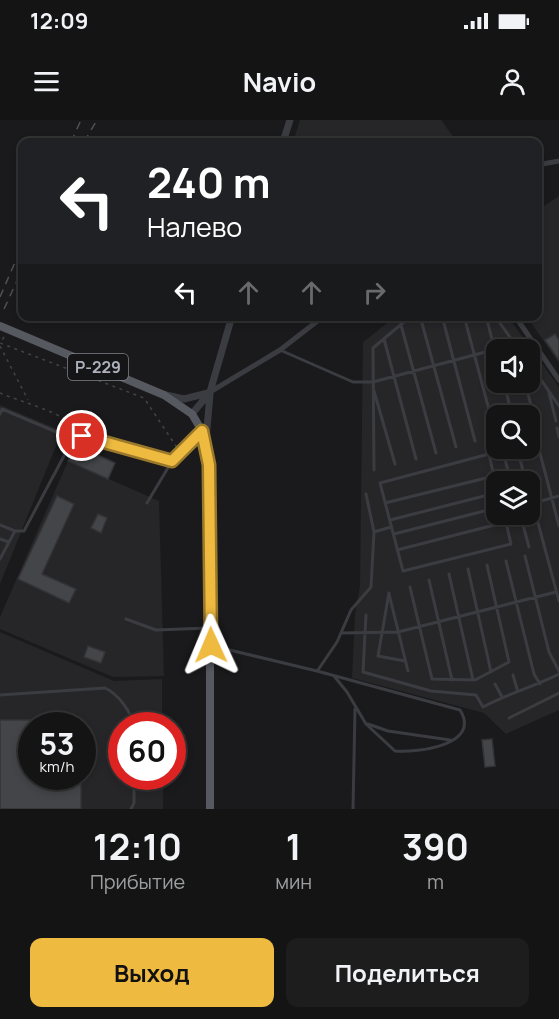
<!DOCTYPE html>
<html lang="ru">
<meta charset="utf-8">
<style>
body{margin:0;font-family:Manrope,sans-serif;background:#1d1d1e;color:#f1f3f6;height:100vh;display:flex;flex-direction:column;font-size:22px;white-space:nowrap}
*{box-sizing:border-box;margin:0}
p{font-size:20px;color:#9d9ea0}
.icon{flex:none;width:33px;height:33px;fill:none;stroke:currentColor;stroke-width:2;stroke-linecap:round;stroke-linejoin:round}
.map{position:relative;height:689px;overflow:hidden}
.sheet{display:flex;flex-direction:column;background:#141415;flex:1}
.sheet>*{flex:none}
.guide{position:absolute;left:18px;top:18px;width:524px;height:183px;border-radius:12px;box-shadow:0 3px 9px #0003,0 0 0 2px #333334;background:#202124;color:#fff;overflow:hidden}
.buttons{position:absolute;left:486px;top:219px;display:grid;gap:12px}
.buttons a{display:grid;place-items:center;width:54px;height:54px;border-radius:12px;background:#141415;box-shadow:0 3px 9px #0003,0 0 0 2px #333334;font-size:30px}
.speed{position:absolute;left:18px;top:592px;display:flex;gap:12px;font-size:30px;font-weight:700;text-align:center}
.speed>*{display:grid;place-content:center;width:78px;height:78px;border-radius:50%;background:#141415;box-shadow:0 3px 9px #0003,0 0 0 2px #333334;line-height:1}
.speed small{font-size:15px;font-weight:400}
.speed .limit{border:9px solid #d22;background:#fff;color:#111}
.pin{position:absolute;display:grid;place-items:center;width:51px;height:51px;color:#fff;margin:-26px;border:3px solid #fff;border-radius:50%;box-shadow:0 2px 6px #0007}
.me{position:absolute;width:66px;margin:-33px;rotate:359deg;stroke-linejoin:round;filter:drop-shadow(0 0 4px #0008)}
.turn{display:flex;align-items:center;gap:21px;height:126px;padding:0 30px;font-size:27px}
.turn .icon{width:78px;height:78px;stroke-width:2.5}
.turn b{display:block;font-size:42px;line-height:51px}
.lanes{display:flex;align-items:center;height:57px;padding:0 30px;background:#0003;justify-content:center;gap:30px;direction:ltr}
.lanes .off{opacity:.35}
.eta{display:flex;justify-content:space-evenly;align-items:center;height:102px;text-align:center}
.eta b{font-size:36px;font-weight:700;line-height:42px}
.primary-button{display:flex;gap:12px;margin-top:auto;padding:12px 30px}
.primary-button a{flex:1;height:69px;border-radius:12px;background:#eeba40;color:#111;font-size:24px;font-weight:700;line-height:69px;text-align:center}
.primary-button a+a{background:#1d1d1e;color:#f1f3f6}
.status{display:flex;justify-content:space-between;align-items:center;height:42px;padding:0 30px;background:#141415;direction:ltr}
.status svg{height:16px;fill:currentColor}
header{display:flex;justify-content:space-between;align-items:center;height:78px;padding:0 30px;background:#141415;font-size:27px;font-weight:700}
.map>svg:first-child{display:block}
</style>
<div class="status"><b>12:09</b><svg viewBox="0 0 49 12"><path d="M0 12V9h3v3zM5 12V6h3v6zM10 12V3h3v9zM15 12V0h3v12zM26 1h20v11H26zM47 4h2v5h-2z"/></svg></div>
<header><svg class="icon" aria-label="menu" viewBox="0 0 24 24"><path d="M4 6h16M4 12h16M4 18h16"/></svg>Navio<svg class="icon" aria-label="person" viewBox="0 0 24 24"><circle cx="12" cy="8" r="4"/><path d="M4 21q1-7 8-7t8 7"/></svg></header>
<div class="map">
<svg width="559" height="689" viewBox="0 0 559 689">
<rect width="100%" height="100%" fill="#1a1a1c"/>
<!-- built -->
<path fill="#262629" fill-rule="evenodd" d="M300 0H441L457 22H293Z
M559 76V243L527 197 537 196V91Z
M395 197H508L559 267V590L506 614 484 593 352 558 355 494 360 466 363 222ZM496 230H530V262H496ZM496 296H530V328H496ZM496 362H530V394H496Z
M0 285 62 311 0 464Z
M68 341 159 381 164 556 113 557 0 509V497Z
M0 512 114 561 162 559V606H122V657H163V689H0ZM32 606H82V657H32Z"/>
<!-- building -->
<path fill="#444549" stroke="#343438" stroke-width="1.5" d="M555 214 559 220V240L545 220Z
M75 325 115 343 108 359 68 341Z
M57 376 74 384 42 454 76 469 69 483 18 459Z
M98 394 107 398 101 413 91 408Z
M88 526 105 532 101 543 84 537Z
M0 600H81V606H32V657H81V689H0Z
M492 619 495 646 485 647 482 620Z"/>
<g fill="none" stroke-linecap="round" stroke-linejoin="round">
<!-- path -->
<path stroke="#414348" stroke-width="1.5" stroke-dasharray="3 4.5" stroke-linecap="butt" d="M4 217 0 223 144 278 178 329
M0 226 28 280
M0 273C20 282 69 293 80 313"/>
<!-- service -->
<path stroke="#3b3c41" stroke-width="3" d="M420 196 456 327
M442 196 475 321
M464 196 496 316
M486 196 496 235
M495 196 519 230
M401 205 436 333
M384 219 416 339
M280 230 353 262H373L515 224
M530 244 559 286
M504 262 512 296
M525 262 536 305
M374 271 395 344
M549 273 556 301
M0 294 2 289 73 319 82 316 172 341 147 383
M557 308 559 317
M535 314 559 406
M502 328 511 362
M517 328 526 362
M172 341 200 312
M374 350 373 228 411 196
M496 366 489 334 380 363 403 451 511 424 504 394
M530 373 559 481
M385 383 494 356
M530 384 559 376
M520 394 529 427
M390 400 496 373
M0 405 15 411 9 422 0 419
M15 411H24L73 319
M374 412 391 407
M394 414 496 388
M397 430 506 402
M525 436 549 532 559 551
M0 439 9 422
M506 441 534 554 540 564
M468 449 491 552
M449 454 473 560
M429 460 452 560
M410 467 432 559 475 560 509 542 487 445
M389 473 378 536 405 541
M389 474 408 551
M366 495 363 552 431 571 476 575 483 587C509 573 533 567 559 554
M126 499 156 510 209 508
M342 513 398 512 556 472
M213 526 317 551 460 590C482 625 417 633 395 631L366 604 347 572 334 556
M318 550 337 522 351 490 371 467 374 412 366 374
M513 555 517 569
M495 564 502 577
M0 575 105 568C118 574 132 592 133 606
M509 598 559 573
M368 604 388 611 450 620
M131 689 134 683V657
M353 689 355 589"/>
<!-- minor -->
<path stroke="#3b3c41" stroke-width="5" d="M537 45 559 41
M515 196 559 260
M210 272 280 230 324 196"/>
<!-- tertiary -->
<path stroke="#3b3c41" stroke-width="7" d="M283 22 290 0
M166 275 184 279 208 273
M192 294 210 272 232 196
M206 320 210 274"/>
<!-- primary -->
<path stroke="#575960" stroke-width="8" d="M0 206 164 275 192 294 202 311 206 325 210 390V689"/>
<!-- rail -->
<path stroke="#4e5056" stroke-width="1.5" stroke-dasharray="8 6" stroke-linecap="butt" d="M71 22 81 0
M84 22 97 0
M0 177 22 126
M4 189 22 150"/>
</g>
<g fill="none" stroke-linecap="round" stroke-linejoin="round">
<defs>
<path id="route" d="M82 316 172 341 202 311 209 345 211 525"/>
</defs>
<!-- route casing -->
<use href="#route" stroke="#9b792a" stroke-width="15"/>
<!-- route -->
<use href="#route" stroke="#eeba40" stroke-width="10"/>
</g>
<g text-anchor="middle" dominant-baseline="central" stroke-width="6" stroke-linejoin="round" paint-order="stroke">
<!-- shield labels -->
<rect fill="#151517" stroke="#7f828a" stroke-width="1.5" x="68" y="234" width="60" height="26" rx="4.5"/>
<g font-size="16" font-weight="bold" fill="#adb1bb">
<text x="98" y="247">Р-229</text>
</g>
</g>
</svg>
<div class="buttons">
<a><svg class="icon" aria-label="sound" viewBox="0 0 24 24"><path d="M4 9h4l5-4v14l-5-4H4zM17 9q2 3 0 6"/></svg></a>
<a><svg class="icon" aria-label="search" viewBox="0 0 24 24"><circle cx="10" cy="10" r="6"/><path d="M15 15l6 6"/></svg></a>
<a><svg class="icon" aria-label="layers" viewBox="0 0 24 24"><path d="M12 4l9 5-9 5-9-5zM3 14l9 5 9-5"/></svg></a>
</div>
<div class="speed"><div>53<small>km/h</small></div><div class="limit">60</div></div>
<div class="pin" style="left:82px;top:316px;background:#d93025"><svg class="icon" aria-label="arrive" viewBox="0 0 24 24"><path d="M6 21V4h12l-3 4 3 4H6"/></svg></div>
<svg class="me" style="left:211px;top:525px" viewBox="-20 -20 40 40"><path d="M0-17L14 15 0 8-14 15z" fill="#eeba40" stroke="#fff" stroke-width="4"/></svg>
<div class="guide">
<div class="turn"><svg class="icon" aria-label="left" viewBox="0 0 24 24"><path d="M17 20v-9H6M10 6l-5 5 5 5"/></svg><div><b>240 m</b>Налево</div></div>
<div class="lanes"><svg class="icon" aria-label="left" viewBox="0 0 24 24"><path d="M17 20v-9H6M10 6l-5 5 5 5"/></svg><svg class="icon off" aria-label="ahead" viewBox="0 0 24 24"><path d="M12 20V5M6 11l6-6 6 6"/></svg><svg class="icon off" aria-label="ahead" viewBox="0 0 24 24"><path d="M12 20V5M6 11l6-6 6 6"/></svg><svg class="icon off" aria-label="right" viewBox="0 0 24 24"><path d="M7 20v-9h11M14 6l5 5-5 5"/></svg></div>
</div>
</div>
<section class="sheet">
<div class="eta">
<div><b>12:10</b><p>Прибытие</p></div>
<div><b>1</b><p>мин</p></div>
<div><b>390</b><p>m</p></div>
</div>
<div class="primary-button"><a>Выход</a><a>Поделиться</a></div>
</section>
